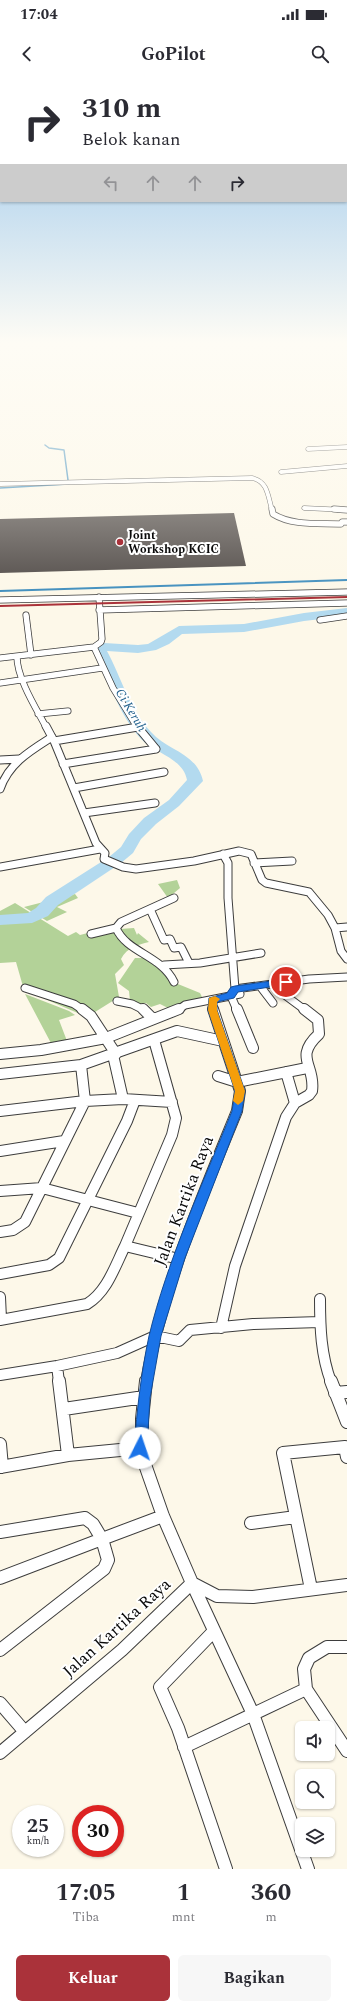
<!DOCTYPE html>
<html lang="id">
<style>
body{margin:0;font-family:Spectral,serif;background:#f7f7f7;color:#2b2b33;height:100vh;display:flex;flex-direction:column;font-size:15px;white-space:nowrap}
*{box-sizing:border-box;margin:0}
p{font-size:13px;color:#7c7c81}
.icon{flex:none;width:22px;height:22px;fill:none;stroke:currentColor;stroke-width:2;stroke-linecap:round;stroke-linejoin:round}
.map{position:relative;height:1789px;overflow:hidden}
.panel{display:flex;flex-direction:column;background:#fff;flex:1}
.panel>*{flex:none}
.top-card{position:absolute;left:0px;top:0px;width:347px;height:122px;box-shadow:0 1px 3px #0004;background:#fff;color:#2b2b33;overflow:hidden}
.fabs{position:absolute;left:295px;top:1641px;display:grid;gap:8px}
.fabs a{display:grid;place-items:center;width:40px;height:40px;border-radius:6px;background:#fff;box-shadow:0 1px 3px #0004;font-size:20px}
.speed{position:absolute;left:12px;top:1725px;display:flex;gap:8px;font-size:20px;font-weight:700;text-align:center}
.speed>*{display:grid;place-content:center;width:52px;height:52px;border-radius:50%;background:#fff;box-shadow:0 1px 3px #0004;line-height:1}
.speed small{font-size:10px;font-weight:400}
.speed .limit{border:6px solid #d22;background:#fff;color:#111}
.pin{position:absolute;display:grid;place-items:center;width:34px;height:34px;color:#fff;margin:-17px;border:2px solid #fff;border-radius:50%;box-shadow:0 1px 4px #0007}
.me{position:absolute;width:44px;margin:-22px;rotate:4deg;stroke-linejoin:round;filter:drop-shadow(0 0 3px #0008)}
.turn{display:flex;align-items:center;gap:14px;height:84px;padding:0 16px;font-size:18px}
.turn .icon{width:52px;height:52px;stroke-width:2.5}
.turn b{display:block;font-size:28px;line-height:34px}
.lanes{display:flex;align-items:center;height:38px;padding:0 16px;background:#0003;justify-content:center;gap:20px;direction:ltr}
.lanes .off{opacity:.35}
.eta{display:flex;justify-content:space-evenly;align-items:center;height:68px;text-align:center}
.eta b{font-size:24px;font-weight:700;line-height:28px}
.cta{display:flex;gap:8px;margin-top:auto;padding:8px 16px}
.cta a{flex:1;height:46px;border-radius:6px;background:#aa323a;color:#fff;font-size:16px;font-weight:700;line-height:46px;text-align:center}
.cta a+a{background:#f7f7f7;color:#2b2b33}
.status{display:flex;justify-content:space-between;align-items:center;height:28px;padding:0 20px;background:#fff;direction:ltr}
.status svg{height:11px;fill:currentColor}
header{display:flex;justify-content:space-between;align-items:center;height:52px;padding:0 16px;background:#fff;font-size:18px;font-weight:700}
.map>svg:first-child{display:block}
</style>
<div class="status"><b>17:04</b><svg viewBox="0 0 49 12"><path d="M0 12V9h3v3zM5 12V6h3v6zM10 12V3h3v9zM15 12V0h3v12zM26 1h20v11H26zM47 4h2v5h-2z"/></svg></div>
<header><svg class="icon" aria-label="back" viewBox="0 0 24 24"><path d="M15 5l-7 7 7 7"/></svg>GoPilot<svg class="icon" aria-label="search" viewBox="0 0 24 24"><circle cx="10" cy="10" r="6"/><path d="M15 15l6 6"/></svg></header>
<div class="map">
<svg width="347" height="1789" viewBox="0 0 347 1789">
<rect width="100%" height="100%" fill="#fdf8e9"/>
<!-- forest -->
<path fill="#b3d298" d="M177 800 180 808 168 818 158 804Z
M75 814 78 818 57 827 67 832 47 841 24 827Z
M15 823 68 856 76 852 80 855 115 846 120 849 134 848 137 855 138 853 149 862C138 865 127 867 121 879L124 885 115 894 119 917 87 937 24 910 16 882 0 883V831Z
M135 878H144L162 889 173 902 200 913 202 917 168 928 160 924 151 927 146 923 136 925 130 921 129 911 118 903Z
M25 914 69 931 75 935 59 940 67 961 52 965Z"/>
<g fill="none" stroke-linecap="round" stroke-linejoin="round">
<!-- stream-far1 -->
<path stroke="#428fbe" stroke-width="1.5" d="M45 365 49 368 64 370 68 400
M0 408 69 404"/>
<!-- stream -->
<path stroke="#428fbe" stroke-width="2" d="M0 511 347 500"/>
<!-- river -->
<path fill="#b3daef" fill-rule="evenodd" d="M347 528V536L304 541 244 552 182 554 169 564 156 570 138 573 107 571C121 597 130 630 151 652 168 671 197 673 203 701L179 726 156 744 141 759 133 773 121 783 58 825 48 836 32 843 0 845V835L28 833 36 828 46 817 109 777 121 767 129 754 144 738 169 720 187 700C183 678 156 674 141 659 119 635 108 599 94 570L99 564 104 563 138 565 148 564 179 546 244 544 304 533Z"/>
</g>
<!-- building -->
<path fill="#514b48" d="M234 433 246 486 0 493V439Z"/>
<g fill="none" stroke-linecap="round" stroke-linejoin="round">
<defs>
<path id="minor-far4" d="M308 369 347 367
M281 392 347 386
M0 404 252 398C268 401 268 417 272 430
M304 428 347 430"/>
<path id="minor-far3" d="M272 429 273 434C292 446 319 443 341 444L342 442H347
M334 429 347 430
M0 520 347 512
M99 530 347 523
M26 535 31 575
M320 540 347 536
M94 567 113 608 137 647
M17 577C17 598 36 628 46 647
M0 578 94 567 101 562 102 559 99 517
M0 603 102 588
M38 634 68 631"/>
<path id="minor-far2" d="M46 646 54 661 96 763 105 773 104 779 123 787 136 789 194 781 239 771 251 774 262 800 266 803 309 812 328 835 335 848 341 871 347 879
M137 646 156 669
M54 661 138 647
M0 680 19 679
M63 684 156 669
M74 708 164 692
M0 709C9 683 30 671 52 657
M84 733 155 723
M223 774 228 783V818L235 909 231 916 237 930
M254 783 292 781
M0 787 100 769
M174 818 121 842 116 848C127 873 161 875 174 902
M150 829 164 860 170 859 174 868 181 867 189 883
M335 848 347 847
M91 854 116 848
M164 885 200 883 261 873
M275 903 282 913 305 930
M260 906 273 923
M25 908 74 924 83 930
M235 909 309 899 347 897
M212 920 213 930
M117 921 132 924 144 930
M178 930 185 925 240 914"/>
<path id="minor-far1" d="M82 929 91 936 116 974
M143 929 153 939
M237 929 253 968
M0 974 41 970 106 958 179 929
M113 975 123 1019
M286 992 295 1023
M0 994 81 985 177 951 223 961
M218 996 237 1002 307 988
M0 1031 85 1021 123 1019 172 1022
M0 1071 64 1061
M0 1111 42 1108 138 1133
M0 1152 13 1150 25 1142 85 1021 81 985
M125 1166 172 1055 176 1038 154 960
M0 1194 49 1185 59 1178 127 1041 135 1020
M0 1217 1 1239
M320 1219C320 1248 321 1275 331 1302
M0 1240 87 1224C107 1212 115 1186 125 1166L179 1179
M221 1248 235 1186 286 1037 295 1023 309 1015 312 1011C316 985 293 978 319 954L318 940 304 929
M57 1286 59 1302
M0 1295 57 1286 117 1273 155 1256 179 1261 190 1250 253 1244 320 1242
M146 1302C162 1209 201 1119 237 1031L240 1011 213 929"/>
<path id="minor" d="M59 1301 68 1375
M331 1301 347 1342
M335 1313 347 1312
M64 1329 144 1317
M0 1364 2 1387
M0 1387 68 1375 141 1368
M251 1443 296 1437
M0 1452 85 1438 93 1444 102 1459 0 1498
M192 1503 253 1634 308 1789
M192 1503 217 1516 253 1517 347 1505
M311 1509 283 1373 345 1367 347 1377
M214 1551 160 1607 178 1648 226 1789
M347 1567H327L309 1578 304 1589 306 1609 347 1671
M0 1570 104 1489 108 1480 102 1459 163 1436
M0 1623 25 1652
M184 1667 306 1609
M0 1673 122 1570 192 1503 163 1436 142 1376V1339L146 1301"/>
</defs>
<!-- minor-far4 casing -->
<use href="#minor-far4" stroke="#3d3d3d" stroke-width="5"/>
<!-- minor-far3 casing -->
<use href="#minor-far3" stroke="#3d3d3d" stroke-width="7"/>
<!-- minor-far2 casing -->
<use href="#minor-far2" stroke="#3d3d3d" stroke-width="9"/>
<!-- minor-far1 casing -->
<use href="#minor-far1" stroke="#3d3d3d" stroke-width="12"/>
<!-- minor casing -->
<use href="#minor" stroke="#3d3d3d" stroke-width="14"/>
<!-- minor-far4 -->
<use href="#minor-far4" stroke="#fff" stroke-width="4"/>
<!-- minor-far3 -->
<use href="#minor-far3" stroke="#fff" stroke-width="5.5"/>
<!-- minor-far2 -->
<use href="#minor-far2" stroke="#fff" stroke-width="7"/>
<!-- minor-far1 -->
<use href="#minor-far1" stroke="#fff" stroke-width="10"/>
<!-- minor -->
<use href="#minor" stroke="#fff" stroke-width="12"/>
<!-- rail -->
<path stroke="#aa323a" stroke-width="2" d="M0 526 347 517"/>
</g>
<!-- sky -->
<linearGradient id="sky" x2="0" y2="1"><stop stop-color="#93c3eb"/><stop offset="0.51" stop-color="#fefcf5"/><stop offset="1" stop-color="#fefcf5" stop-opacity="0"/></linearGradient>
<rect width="347" height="515" fill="url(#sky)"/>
<!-- route -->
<path fill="#1a73e8" stroke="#114b97" d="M286 899 291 902 289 904 238 912 234 918 217 922V930L245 1011 242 1031 185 1178 161 1256 150 1318 147 1368 145 1372 140 1374 136 1372 134 1368C137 1330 141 1293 149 1256 167 1181 203 1103 232 1031L235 1011 208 930 209 918 227 913 231 907 235 906Z"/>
<!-- slow -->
<path fill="#f59e0b" d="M215 916 220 919 217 922V930L245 1011 243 1021 238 1025 233 1021 235 1011 208 930 209 918Z"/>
<!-- markers -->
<circle fill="#aa323a" stroke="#fff" stroke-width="1.5" cx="120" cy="462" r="4"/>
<g text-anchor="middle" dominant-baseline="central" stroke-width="4" stroke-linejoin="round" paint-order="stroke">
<!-- far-poi labels -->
<g font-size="12" font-weight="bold" fill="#0a0a0a" stroke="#fff" text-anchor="start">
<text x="128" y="455">Joint<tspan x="128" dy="14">Workshop KCIC</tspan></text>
</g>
<!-- far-water labels -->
<g font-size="13" font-style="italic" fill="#22618d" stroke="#fff">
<text transform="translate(131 630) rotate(59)">Ci Keruh</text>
</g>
<!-- near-street labels -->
<g font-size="17" fill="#0a0a0a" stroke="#fff">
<text transform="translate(184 1121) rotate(-69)">Jalan Kartika Raya</text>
<text transform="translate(117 1548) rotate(-42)">Jalan Kartika Raya</text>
</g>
</g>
</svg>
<div class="fabs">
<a><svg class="icon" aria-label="sound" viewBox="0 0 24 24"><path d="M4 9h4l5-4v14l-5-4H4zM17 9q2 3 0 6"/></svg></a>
<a><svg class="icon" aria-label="search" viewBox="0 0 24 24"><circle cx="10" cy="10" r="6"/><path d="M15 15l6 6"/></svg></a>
<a><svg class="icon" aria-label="layers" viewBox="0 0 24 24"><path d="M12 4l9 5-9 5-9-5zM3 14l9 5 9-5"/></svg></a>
</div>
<div class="speed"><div>25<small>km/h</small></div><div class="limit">30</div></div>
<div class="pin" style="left:286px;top:902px;background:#d93025"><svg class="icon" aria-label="arrive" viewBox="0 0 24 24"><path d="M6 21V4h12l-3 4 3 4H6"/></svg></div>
<svg class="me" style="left:140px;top:1368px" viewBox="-20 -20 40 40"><circle r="19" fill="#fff"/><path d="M0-13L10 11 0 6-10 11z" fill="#1a73e8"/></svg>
<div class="top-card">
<div class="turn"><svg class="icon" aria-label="right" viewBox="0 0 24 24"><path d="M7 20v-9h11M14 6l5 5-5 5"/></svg><div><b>310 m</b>Belok kanan</div></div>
<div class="lanes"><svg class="icon off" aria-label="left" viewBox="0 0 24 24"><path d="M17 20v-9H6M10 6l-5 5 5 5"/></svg><svg class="icon off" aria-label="ahead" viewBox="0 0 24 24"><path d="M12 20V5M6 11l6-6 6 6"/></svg><svg class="icon off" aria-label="ahead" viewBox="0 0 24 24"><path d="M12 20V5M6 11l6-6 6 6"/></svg><svg class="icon" aria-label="right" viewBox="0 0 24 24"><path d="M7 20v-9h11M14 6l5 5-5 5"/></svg></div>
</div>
</div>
<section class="panel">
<div class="eta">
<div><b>17:05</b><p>Tiba</p></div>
<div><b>1</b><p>mnt</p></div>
<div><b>360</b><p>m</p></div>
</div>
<div class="cta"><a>Keluar</a><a>Bagikan</a></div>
</section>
